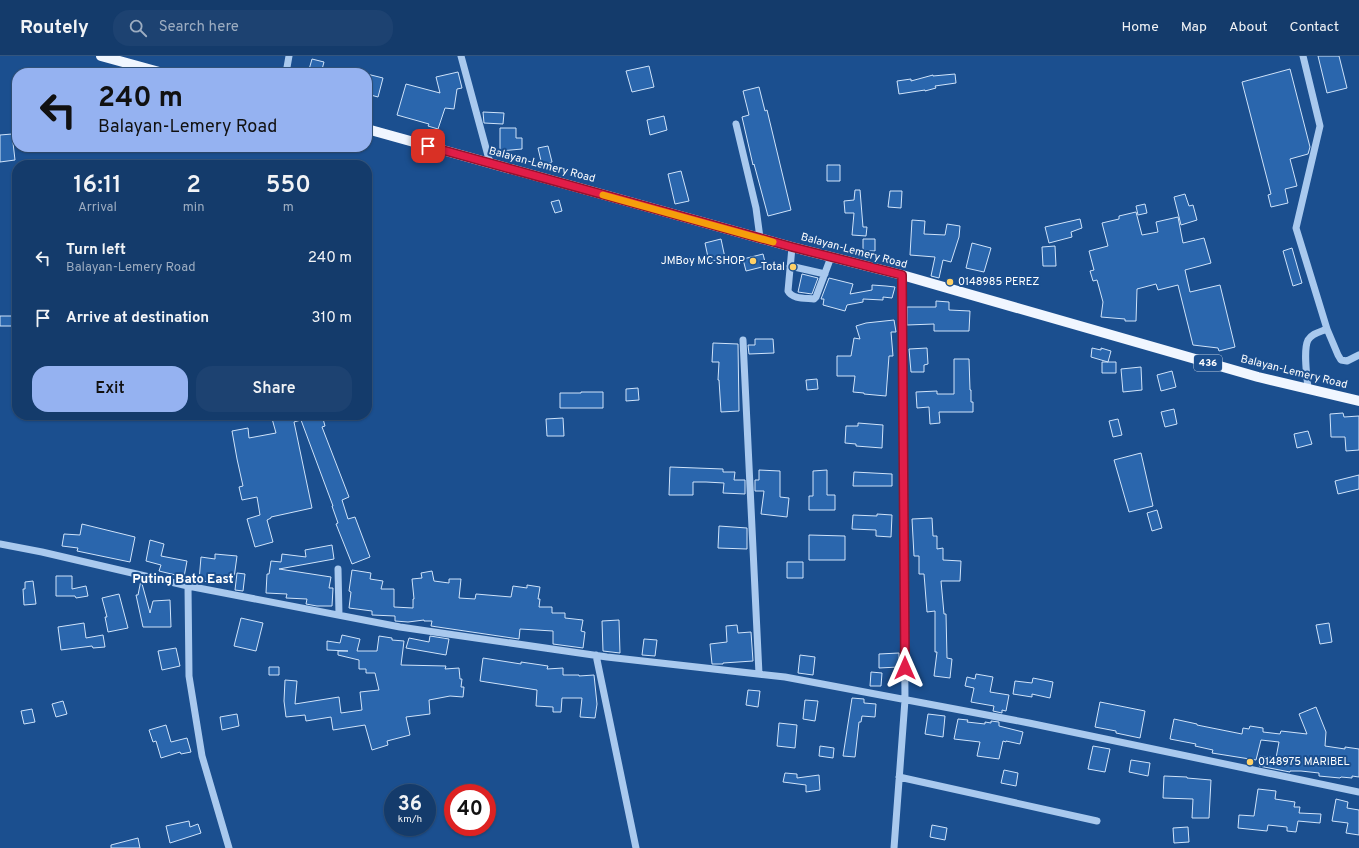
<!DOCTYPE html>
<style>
body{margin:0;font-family:Overpass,sans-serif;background:#1d4271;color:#f1f3f6;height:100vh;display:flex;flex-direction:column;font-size:15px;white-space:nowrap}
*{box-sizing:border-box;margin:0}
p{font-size:13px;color:#9dadc1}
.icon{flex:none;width:22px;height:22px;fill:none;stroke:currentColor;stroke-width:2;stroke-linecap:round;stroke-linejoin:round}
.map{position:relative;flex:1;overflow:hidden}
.panel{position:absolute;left:12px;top:104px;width:360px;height:260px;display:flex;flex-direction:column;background:#143b6b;border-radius:16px;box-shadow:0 1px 3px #0004,0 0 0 1px #33557e}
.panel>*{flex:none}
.banner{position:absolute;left:12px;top:12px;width:360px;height:84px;border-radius:16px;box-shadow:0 1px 3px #0004,0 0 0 1px #33557e;background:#95b2f1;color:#111;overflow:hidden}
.speed{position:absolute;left:384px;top:728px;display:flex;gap:8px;font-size:20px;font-weight:700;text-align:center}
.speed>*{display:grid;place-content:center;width:52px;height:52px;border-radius:50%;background:#143b6b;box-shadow:0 1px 3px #0004,0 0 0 1px #33557e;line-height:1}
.speed small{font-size:10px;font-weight:400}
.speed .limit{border:6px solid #d22;background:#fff;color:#111}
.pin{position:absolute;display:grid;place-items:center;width:34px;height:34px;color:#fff;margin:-17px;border-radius:8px;box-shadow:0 2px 6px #0006}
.me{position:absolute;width:44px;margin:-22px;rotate:0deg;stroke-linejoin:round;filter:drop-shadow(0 0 3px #0008)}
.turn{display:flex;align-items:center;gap:14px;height:84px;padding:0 20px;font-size:18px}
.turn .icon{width:52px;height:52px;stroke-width:2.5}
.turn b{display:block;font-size:28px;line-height:34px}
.eta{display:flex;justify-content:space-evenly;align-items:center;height:68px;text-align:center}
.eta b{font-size:24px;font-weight:600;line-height:28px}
.action{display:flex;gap:8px;margin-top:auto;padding:8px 20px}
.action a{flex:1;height:46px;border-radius:16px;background:#95b2f1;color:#111;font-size:16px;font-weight:600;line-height:46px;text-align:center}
.action a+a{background:#1d4271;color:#f1f3f6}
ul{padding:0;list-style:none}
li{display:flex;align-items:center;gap:12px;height:60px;padding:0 20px}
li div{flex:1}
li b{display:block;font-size:15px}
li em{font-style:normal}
header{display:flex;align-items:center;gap:24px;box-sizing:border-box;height:56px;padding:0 20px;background:#143b6b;border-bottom:1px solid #33557e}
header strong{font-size:19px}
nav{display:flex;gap:22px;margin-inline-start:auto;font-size:14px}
.search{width:280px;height:36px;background:#1d4271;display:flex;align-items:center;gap:10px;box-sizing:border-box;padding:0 14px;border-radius:16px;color:#9dadc1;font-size:15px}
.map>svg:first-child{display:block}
</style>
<header>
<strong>Routely</strong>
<div class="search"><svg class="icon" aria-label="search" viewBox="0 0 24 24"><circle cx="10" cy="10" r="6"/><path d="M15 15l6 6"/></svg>Search here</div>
<nav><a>Home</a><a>Map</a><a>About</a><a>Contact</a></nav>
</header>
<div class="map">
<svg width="1359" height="792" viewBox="0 0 1359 792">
<rect width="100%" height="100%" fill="#1b4f8f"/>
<!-- building -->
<path fill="#2a66ad" stroke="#cfe3fa" d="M1318 0H1339L1347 32 1327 37Z
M312 3 324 6 321 17H308Z
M649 10 654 31 632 36 626 15Z
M1290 13 1310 91 1308 98 1290 103 1297 130 1285 133 1288 147 1271 151 1268 139 1271 138 1242 26Z
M458 16 462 32 457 33 454 53 445 52 438 73 428 70 429 68 397 59 406 28 440 37 436 21Z
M367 18 383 22 378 41 367 38Z
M955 18 956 27 935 30 936 32 925 35V34L899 38 897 25 911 23V25L933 19V20Z
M759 31 765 55 767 54 791 154 768 160 754 108 753 109 742 61 749 59 743 35Z
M483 56 504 57 503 68 484 67Z
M664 60 667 74 650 79 647 64Z
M500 72H516V82H522V93L500 95Z
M12 78 15 104 0 106V79Z
M548 90 552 106 542 109 538 92Z
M827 109H840V125H827Z
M681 115 689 145 675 148 668 118Z
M855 134H860L863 171H867L866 180 852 179 854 157H845L844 145 854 144Z
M890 135H902L901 152 888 151Z
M1185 138 1189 150 1193 149 1197 164 1181 169 1174 141Z
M559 144 562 155 555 157 551 146Z
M1145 148 1147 157 1138 159 1136 150Z
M1136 156 1142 179 1158 176 1156 166 1178 161 1183 187 1204 182 1211 207 1185 214 1190 236 1220 229 1235 291 1219 295 1218 292 1193 289 1178 229 1158 234 1156 228 1137 233 1136 265H1125V263L1101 261 1103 246 1097 224 1093 225 1090 215 1094 214 1089 195 1108 190 1102 167 1119 163V160Z
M1080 163 1082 172 1071 176 1072 181 1049 187 1045 171Z
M912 164 925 165 924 178 945 179 947 168 960 170 959 181 951 206 943 204 939 222 931 220 935 201 910 199Z
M721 183 725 202 709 206 705 187Z
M863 183H875V195H863Z
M972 187 991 192 984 216 966 212Z
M1055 190 1056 210H1043L1042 191Z
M1292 192 1302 227 1293 230 1283 195Z
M763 198 766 210 746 215 743 203Z
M802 218 818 222 812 238 798 236Z
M829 222 853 228 850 238 872 234V229L886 230 895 231 892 242 883 241V244L863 243V246L847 249 845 255 823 249 824 243H821Z
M936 245 949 246V254L970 255 969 275H934V268L907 269V251H936Z
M0 260H17V270H0Z
M894 264 896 276H891L893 300H889L886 340 864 338V337L853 336 855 320H837V300H851L854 282 860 283 856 270 866 267Z
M755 283H773L774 297 749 298 748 289H755Z
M713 287 738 288 739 355 721 356 719 324H718L719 306H712Z
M927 292 928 308 924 309V316H911L909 293Z
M1092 292 1101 294V292L1111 295 1108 306 1091 301Z
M954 303H969L970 334H971V346H973V356H939L940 367 930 368 929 351 917 352 916 336 937 335V338H954Z
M1102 306H1116V317H1102Z
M1141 311 1142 334 1123 336 1121 313Z
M1172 315 1176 331 1161 335 1157 319Z
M817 323 818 333 807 334 806 324Z
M638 332 639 344 626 345V333Z
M581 336H603V352H560V337H581Z
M1174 353 1177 368 1165 371 1161 356Z
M1343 357 1344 361 1359 360V394L1346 395 1345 381H1331L1330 358Z
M271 359H322L325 370 322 371 349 441 342 444 348 463 355 461 370 501 352 508 336 468 338 467 332 450H333L301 364 294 366 312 452 271 461V462L267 464 273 486 255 491 247 463 260 459 257 441 242 444 239 431 243 430 237 403 232 375 248 372 249 382 276 377Z
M563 362 564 380H547L546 363Z
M1118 363 1122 379 1113 381 1109 365Z
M858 367 883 369 882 392 856 390V388L845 387 846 370H858Z
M1308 375 1312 388 1297 392 1294 378Z
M1141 397 1153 450 1129 456 1114 404Z
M670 411 723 413V416H735L734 424H745V438L723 437 724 427 706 426H693V439H669Z
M759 414 780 415V441L789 442 787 461 761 458 764 435H755V424H759Z
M827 414V439H835V454H809V440H813V415Z
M854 416 892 418V430H853Z
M1359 419V433L1338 438 1335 425Z
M1157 454 1162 472 1152 475 1147 457Z
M877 458 892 459 891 481 876 480V474L852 473 853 459 877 460Z
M932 462 933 480H937V493L943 492V504L961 505 960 525H941L944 558H946L947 602 952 603 950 622 934 620 937 596H935V555L927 556 924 518H919V500H914L912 463Z
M82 468 135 481 130 506 77 495 78 492 62 490 64 478 80 479Z
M719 470 747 472V493L718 492Z
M809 479 845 480V504H809Z
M150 484 164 488 161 500 187 505 184 521 159 515 161 509 146 505Z
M332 489 334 503 279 513 331 521 329 532H333L332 550H317L306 548 307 543 286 542 287 538 266 537 267 518H269L271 505 281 506 282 498 306 501 305 494Z
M215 498 237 500 234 522 210 520V526L199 525 201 501 215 503Z
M787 506H803V522H787Z
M352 514 371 517 370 523 383 525 381 533H394V551L413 552V543H414L412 523 422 522 421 517 432 515 434 525 449 527V523H461L459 542 475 543 476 538 511 541 513 530 527 532V529L540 531 538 543H540L539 551H552V557H565V562L583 564 581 575 585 576 583 592 553 588V575L520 573 519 583 431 570 432 565H424V564L408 566 395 565V560L372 559V555L349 552 351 536 349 535Z
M237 517 245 518 243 535 235 534Z
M56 520H72V533L86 530 88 540 76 542 75 540H56Z
M141 524 150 557 153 545 170 544 171 571H143L136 539H138Z
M33 525 36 548 24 549 23 533H25V526Z
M119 538 128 572 108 576 105 561H107L102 542Z
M241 562 263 567 256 595 234 590Z
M619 564 620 597 603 595 602 565Z
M84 567 86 582 103 579 105 591 93 592 92 590 61 594 58 571Z
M1329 567 1332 586 1320 588 1316 569Z
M737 569 738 577 751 576 753 605 723 607V608H712L710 588 727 586 726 570Z
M342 579 360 583 357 595H377L379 580 392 582V584L404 585 401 609 446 610 445 613 459 612 460 623H462L461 631H464L463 641 450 640 429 644 430 658 406 661 410 679 387 685 388 689 372 694 365 669 333 674 331 661 306 665 305 659 286 661 284 645 285 624 297 625 295 648 339 641 341 657 362 654 360 636 379 634 375 617H366V613H359V604L338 599V595H348L327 594V585L340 587Z
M430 580 449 583 446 599 406 592 409 582 429 586Z
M644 583 657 584 655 600 642 599Z
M176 592 180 610 162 614 158 595Z
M899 597V611L879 612V598Z
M800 599 815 601 813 619 798 617Z
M483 602 521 608V606L548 610 547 613 563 612V619H579V620L594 619 597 648 595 662 580 661 582 642H562L561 656H553V651L536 650 537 634 480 625Z
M269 611H279V619H269Z
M871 616 882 617 881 630H870Z
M976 618 993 621 990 636 1009 639 1006 655 1002 654V657L993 655 994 650 971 646 974 632 965 630 967 621 975 623Z
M1033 622 1053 626 1050 642 1032 638V641L1013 638 1015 625 1032 627Z
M748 634 760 635 758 651 746 649Z
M852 642 864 643V647L876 648 875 661 862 660 861 666H859L855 701 843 700Z
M805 644 818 645 815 665 803 663Z
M63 645 67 658 56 661 52 648Z
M1100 646 1145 655 1140 682 1116 677V675L1095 671Z
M1316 651 1326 676 1325 690 1345 693V691L1359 693V721L1352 720V722L1341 721 1340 722 1319 720V717L1301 715H1290V716L1259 710 1260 700 1276 702 1279 686 1261 684 1256 704 1212 697 1213 694 1195 690 1196 688 1170 683 1174 663 1197 668V669L1242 678 1243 672 1249 673 1250 670 1263 672V676L1280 678 1281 675 1307 678 1299 658Z
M32 653 35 666 24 668 21 655Z
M237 658 239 670 222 674 220 661Z
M928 658 945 660 943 681 925 678Z
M958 663 968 664 967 666 985 668V666L991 667V665L999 666V670L1023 676 1020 688 1006 685V686L1003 685 999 703 977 700 980 686 954 683Z
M779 667 797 669 795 692 777 690Z
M166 669 171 686 187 682 191 696 181 698 180 696 161 702 156 685 153 686 149 674Z
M820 690 834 692 833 702 819 700Z
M1093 690 1110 693 1105 716 1088 713Z
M1131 704 1150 707 1148 720 1129 716Z
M1004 714 1018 717 1016 730 1001 727Z
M785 717 797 718V722L819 719 820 734 806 736V729L783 726Z
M1164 720 1187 721V722L1211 724 1209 762H1192L1193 743 1163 742Z
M1258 733 1276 735 1275 743 1295 746 1294 751H1300L1299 757 1321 758 1320 767 1298 765 1296 776 1287 775V771L1268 769 1267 775 1238 772 1239 759 1254 760Z
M1336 743 1348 746 1347 752 1359 754V779L1346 777 1348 767 1332 765Z
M189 765 190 771 198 768 201 777 170 787 166 770Z
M932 769 947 772 945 784 930 781Z
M1188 771 1189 786 1174 787 1173 772Z
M138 782 140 792H111V789Z"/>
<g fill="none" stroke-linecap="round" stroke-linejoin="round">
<!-- minor -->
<path stroke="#a9c9ee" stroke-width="7" d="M461 0 490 107
M1303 0 1320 70 1296 172 1327 273C1320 276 1312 277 1308 284 1303 294 1307 321 1308 332
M286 17 289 0
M736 68 756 152 760 182
M792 191 788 235C792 243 805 242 814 243L816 241 831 201
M790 210 825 218
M1327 273 1338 299 1341 304 1347 305 1359 299
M743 284 759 618
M0 488 42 496 188 530 400 571 607 601 785 621 1029 667 1359 736
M338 513 339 559
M188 530 189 620 202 700 229 792
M596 599 636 792
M899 721 1097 765
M894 792 905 644 902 219"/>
<!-- major -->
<path stroke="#f0f6ff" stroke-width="10" d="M101 0 163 17
M367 73 792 191 902 219 1258 321 1359 345"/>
</g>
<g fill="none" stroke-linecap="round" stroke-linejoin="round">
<defs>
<path id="route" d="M428 90 792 191 902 219 905 612"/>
</defs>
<!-- route casing -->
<use href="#route" stroke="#92132f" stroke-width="10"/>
<!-- route -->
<use href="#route" stroke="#e11d48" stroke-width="7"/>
<!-- slow -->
<path stroke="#f59e0b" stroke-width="7" d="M603 139 773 186"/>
</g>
<!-- markers -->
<g fill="#ffd166" stroke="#1b4f8f" stroke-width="1.5">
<circle cx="753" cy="205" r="4"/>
<circle cx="793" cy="211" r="4"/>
<circle cx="950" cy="226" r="4"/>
<circle cx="1250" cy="706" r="4"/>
</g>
<g text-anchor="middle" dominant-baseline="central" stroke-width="4" stroke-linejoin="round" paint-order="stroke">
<!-- shield labels -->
<rect fill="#1b4f8f" stroke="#bbcadd" stroke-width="1" x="1194" y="299" width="28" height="16" rx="3"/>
<g font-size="10" font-weight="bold" fill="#fff">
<text x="1208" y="307">436</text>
</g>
<!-- street labels -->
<g font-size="11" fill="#fff" stroke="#1b4f8f">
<text transform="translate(542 109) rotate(15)">Balayan-Lemery Road</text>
<text transform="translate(854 195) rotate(15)">Balayan-Lemery Road</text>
<text transform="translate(1294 316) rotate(14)">Balayan-Lemery Road</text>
</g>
<!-- poi labels -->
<g font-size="11" fill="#fff" stroke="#1b4f8f" text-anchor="end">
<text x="745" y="205">JMBoy MC SHOP</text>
<text x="785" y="211">Total</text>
<text x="958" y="226" text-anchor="start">0148985 PEREZ</text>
<text x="1258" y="706" text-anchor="start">0148975 MARIBEL</text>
</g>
<!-- quarter labels -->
<g font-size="13" font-weight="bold" fill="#fff" stroke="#1b4f8f">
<text x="183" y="524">Puting Bato East</text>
</g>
</g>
</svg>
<div class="speed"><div>36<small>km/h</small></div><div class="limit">40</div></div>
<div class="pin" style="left:428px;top:90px;background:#d93025"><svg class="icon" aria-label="arrive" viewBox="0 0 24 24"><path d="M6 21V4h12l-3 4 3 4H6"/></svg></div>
<svg class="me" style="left:905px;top:612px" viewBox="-20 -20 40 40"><path d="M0-17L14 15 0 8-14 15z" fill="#e11d48" stroke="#fff" stroke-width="4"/></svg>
<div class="banner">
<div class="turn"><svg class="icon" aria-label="left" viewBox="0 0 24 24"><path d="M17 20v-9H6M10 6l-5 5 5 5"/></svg><div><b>240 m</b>Balayan-Lemery Road</div></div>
</div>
<section class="panel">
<div class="eta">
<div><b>16:11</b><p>Arrival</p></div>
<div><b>2</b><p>min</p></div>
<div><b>550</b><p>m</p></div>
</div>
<ul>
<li><svg class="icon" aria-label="left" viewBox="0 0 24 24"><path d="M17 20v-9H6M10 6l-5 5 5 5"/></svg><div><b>Turn left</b><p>Balayan-Lemery Road</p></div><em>240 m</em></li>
<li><svg class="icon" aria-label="arrive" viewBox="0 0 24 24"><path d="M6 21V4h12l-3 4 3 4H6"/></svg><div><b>Arrive at destination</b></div><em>310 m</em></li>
</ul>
<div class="action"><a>Exit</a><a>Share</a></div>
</section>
</div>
